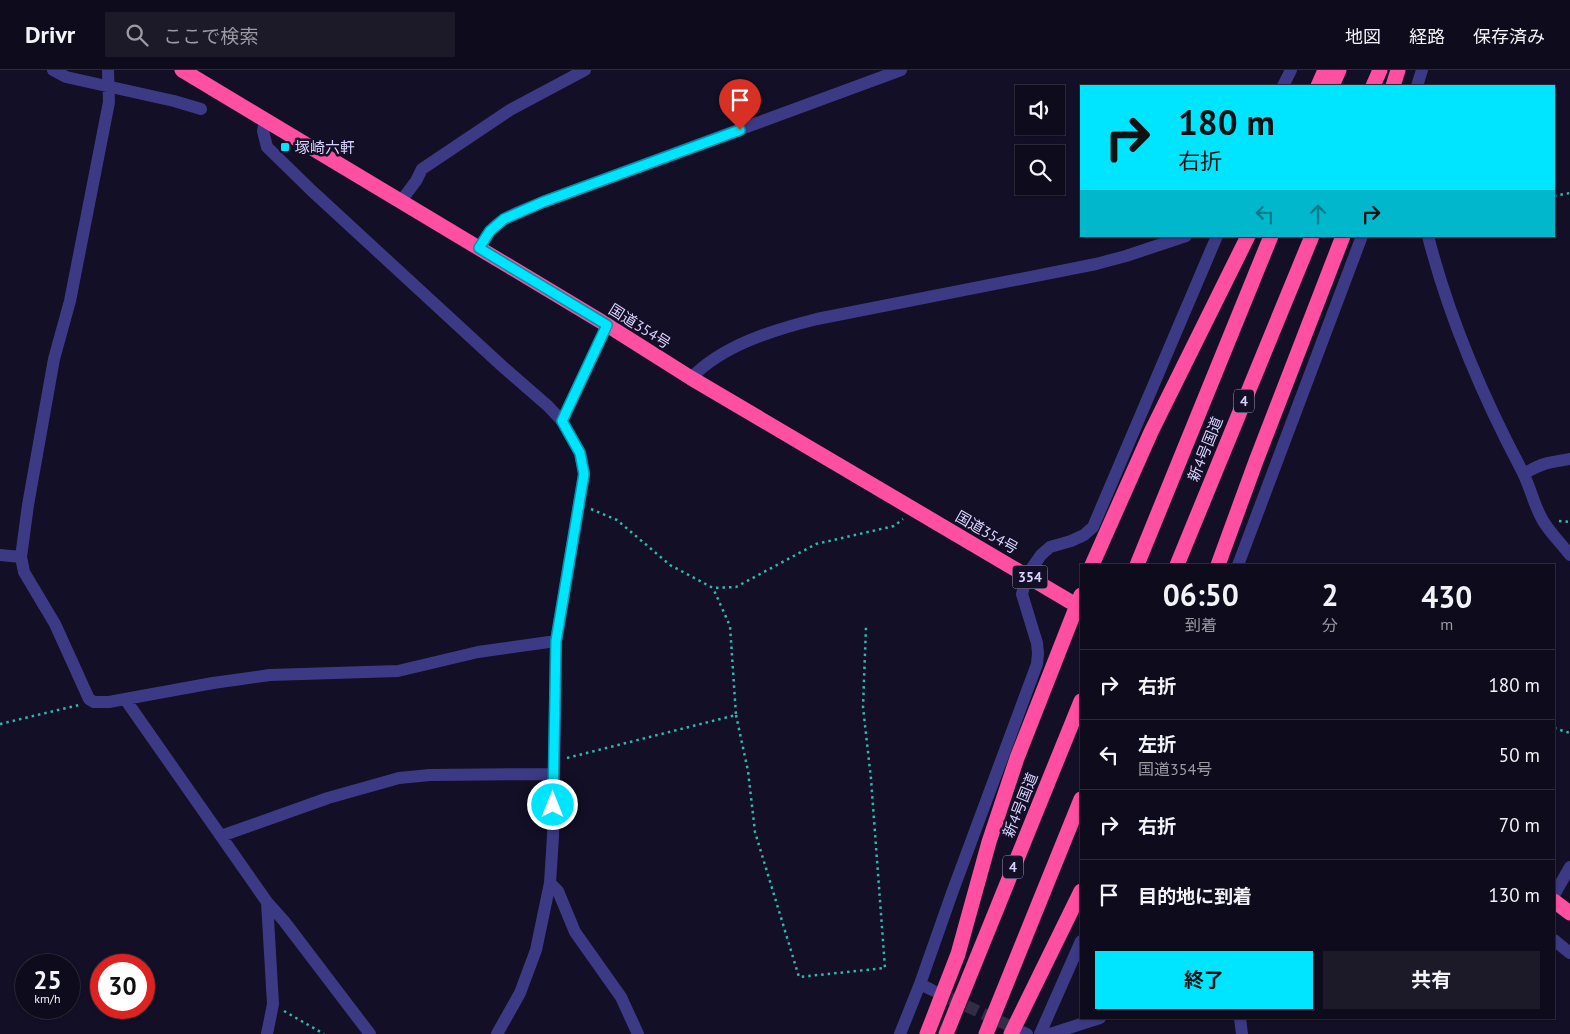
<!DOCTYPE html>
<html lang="ja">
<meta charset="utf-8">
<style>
body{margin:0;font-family:"PT Sans","Noto Sans JP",sans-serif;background:#1c1929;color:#f1f3f6;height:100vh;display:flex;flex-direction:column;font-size:19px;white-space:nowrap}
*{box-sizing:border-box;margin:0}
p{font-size:16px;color:#9b9ba3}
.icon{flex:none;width:28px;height:28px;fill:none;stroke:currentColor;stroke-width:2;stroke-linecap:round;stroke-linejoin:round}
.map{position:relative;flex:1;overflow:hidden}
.details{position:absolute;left:1080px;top:494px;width:475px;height:455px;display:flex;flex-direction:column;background:#0e0b1c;border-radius:0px;box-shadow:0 1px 4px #0004,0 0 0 1px #2e2b3b}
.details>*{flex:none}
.guide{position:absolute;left:1080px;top:15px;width:475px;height:152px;border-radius:0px;box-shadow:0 1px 4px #0004,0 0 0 1px #2e2b3b;background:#00e5ff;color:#111;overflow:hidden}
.fabs{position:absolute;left:1015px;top:15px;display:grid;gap:10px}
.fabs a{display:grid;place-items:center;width:50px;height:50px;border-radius:0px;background:#0e0b1c;box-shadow:0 1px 4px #0004,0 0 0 1px #2e2b3b;font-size:25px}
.speed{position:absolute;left:15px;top:884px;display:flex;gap:10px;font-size:25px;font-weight:700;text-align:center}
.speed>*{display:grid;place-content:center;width:65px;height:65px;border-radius:50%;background:#0e0b1c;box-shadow:0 1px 4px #0004,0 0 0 1px #2e2b3b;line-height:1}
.speed small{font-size:12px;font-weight:400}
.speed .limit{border:8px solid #d22;background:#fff;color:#111}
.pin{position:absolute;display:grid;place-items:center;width:42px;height:42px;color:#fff;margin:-51px -21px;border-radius:50% 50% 50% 0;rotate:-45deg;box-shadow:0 0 5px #0007}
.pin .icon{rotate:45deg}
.me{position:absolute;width:55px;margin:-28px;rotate:0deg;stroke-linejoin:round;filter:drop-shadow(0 0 4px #0008)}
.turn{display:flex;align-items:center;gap:18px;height:105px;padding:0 15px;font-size:22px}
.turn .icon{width:65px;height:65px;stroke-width:2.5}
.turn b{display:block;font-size:35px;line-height:42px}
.lanes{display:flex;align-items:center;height:48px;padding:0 15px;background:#0003;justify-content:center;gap:25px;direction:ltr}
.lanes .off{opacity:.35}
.eta{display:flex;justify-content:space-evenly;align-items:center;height:85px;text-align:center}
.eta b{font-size:30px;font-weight:700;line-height:35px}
.primary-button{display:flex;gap:10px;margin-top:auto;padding:10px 15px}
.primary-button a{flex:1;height:58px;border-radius:0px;background:#00e5ff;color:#111;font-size:20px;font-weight:700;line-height:58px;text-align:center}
.primary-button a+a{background:#1c1929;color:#f1f3f6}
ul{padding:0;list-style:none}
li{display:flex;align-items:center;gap:15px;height:70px;padding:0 15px;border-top:1px solid #2e2b3b}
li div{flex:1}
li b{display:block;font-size:19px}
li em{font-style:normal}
header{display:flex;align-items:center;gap:30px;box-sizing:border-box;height:70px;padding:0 25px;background:#0e0b1c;border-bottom:1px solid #2e2b3b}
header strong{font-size:24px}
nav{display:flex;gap:28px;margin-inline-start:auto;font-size:18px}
.search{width:350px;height:45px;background:#1c1929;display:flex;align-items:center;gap:12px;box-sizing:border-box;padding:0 18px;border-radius:0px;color:#9b9ba3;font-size:19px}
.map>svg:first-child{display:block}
</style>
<header>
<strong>Drivr</strong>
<div class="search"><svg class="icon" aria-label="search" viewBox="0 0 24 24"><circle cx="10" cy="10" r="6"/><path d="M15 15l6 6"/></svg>ここで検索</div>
<nav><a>地図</a><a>経路</a><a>保存済み</a></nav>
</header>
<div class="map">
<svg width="1570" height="964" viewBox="0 0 1570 964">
<rect width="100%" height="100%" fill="#130f26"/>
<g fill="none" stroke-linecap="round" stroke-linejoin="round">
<!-- minor-tunnel -->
<path stroke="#312d47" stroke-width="12" stroke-dasharray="12 6" stroke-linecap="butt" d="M934 921 1023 962"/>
<!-- path -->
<path stroke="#2fb8b0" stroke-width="2.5" stroke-dasharray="2.5 4" stroke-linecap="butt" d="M1554 126 1570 123
M591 439 617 450 670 495 713 518 736 517 816 474 894 456 903 449
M1559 451 1570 452
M736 645 748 701 755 762 799 907 885 898 871 709 863 637 866 557
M0 654 79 635
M1554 658 1570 663
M567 688 736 645 730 556 713 518
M284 941 324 964"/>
<!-- minor -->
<path stroke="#3d3a85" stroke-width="12" d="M53 0 66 7 174 31 201 39
M108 0 109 32 70 231 54 289 28 435 21 487 24 502 55 554 89 629 94 632H109L213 613 270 605 398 601 478 582 556 571
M1283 16 1291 0
M1417 16 1422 0
M265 50 263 61 267 77 311 120 502 296 548 336 562 351 580 383 584 404 556 571 553 766 550 813 536 880 520 923 497 964
M401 131 416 111 422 99 510 40 585 0
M1428 166C1449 248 1482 325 1521 399 1530 415 1533 433 1542 449 1549 462 1561 473 1570 485
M479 178C483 173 486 166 490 161 503 146 524 140 543 132L901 0
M691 308C723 275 773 260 817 249L1096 194 1126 186 1186 166
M562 351 607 255
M1524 404C1541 393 1550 392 1570 389
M0 485 21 487
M1238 495 1362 166
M125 629 267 832 284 851 370 964
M221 766 328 728 399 708 430 705 554 704
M550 813 558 821 575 862 621 927 638 964
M1554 825 1570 797
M267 832 273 934 267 964
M1554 870 1570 883
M920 914 932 920
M1240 948 1242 964
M1025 963 1027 964
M900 964 920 914 952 823 1037 594 1038 583 1037 573 1022 524 1027 505 1041 485 1050 477 1071 471 1084 465 1093 457 1217 166
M1040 964 1081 871
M1050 964 1100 948"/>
<!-- highway -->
<path stroke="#ff4fa3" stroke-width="15" d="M182 0 607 255 691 308 1081 538
M1318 16 1325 0
M1332 16 1339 0
M1373 16 1380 0
M1393 16 1398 0
M1092 495 1151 362 1248 166
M1137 495 1271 166
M1177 495 1312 166
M1218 495 1256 391 1343 166
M1554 831 1570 843
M927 964 958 884 989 772 1017 688 1081 525
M946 964 1081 631
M986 964 1081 729
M1011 964 1081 821"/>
</g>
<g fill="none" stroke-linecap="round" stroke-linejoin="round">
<defs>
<path id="route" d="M553 735 556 571 584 404 580 383 562 351 607 255 479 178 490 161 504 149 543 132 740 60"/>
</defs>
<!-- route casing -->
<use href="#route" stroke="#0095a6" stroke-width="12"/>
<!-- route -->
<use href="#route" stroke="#00e5ff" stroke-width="9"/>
</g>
<!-- markers -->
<rect fill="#00e5ff" stroke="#130f26" stroke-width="2" x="280" y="72" width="10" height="10" rx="2.5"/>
<g text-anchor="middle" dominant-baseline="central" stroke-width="5" stroke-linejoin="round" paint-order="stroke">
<!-- shield labels -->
<g fill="#130f26" stroke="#9e99be" stroke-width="1">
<rect x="1234" y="319.5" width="20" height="23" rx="4"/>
<rect x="1012.5" y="495.5" width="35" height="23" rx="4"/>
<rect x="1003" y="785.5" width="20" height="23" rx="4"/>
</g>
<g font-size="14" font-weight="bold" fill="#d9d4ff">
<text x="1244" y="331">4</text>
<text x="1030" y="507">354</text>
<text x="1013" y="797">4</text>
</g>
<!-- poi labels -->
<g font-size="15" fill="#d9d4ff" stroke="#130f26" text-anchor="start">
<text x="295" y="77">塚崎六軒</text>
</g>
<!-- street labels -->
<g font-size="15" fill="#d9d4ff" stroke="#130f26">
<text transform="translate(640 256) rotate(32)">国道354号</text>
<text transform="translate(1205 379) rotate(-68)">新4号国道</text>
<text transform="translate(987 462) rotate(30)">国道354号</text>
<text transform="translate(1020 735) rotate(-68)">新4号国道</text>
</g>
</g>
</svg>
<div class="fabs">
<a><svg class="icon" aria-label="sound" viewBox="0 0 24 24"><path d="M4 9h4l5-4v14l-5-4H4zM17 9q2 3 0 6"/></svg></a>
<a><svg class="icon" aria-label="search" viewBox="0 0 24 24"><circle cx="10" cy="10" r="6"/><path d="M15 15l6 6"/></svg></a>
</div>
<div class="speed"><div>25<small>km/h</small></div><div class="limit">30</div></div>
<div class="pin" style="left:740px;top:60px;background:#d93025"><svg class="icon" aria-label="arrive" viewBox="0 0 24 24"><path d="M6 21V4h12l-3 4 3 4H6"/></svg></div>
<svg class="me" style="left:553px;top:735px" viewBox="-20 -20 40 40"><circle r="17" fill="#00e5ff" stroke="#fff" stroke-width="3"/><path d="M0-11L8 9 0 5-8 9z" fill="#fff"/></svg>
<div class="guide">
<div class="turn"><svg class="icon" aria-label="right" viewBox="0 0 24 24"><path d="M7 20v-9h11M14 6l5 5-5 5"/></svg><div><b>180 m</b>右折</div></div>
<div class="lanes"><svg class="icon off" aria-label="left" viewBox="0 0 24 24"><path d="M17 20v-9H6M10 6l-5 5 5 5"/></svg><svg class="icon off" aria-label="ahead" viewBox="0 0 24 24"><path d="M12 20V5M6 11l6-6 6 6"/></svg><svg class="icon" aria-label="right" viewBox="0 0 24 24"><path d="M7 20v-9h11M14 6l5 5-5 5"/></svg></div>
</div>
<section class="details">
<div class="eta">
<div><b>06:50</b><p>到着</p></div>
<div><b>2</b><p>分</p></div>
<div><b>430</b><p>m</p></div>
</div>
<ul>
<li><svg class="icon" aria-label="right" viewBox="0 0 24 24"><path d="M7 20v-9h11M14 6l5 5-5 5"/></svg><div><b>右折</b></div><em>180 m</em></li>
<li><svg class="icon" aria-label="left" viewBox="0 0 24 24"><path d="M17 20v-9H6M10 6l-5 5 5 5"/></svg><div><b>左折</b><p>国道354号</p></div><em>50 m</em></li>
<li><svg class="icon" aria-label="right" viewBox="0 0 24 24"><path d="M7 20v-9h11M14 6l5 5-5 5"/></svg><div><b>右折</b></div><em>70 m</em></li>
<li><svg class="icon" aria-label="arrive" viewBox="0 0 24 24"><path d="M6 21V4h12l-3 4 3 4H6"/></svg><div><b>目的地に到着</b></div><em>130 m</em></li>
</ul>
<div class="primary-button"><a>終了</a><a>共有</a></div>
</section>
</div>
